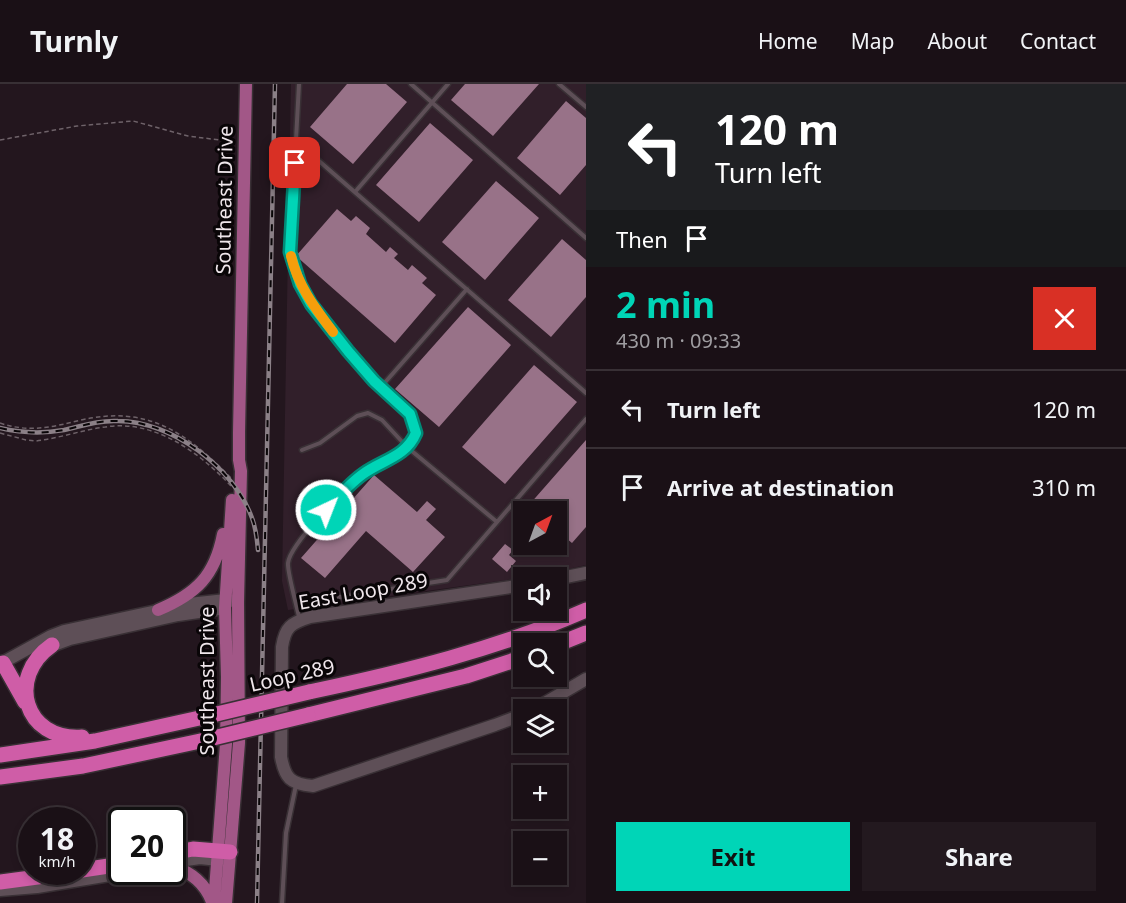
<!DOCTYPE html>
<meta charset="utf-8">
<style>
body{margin:0;font-family:"Noto Sans",sans-serif;background:#23191f;color:#f1f3f6;height:100vh;display:flex;flex-direction:column;font-size:22px;white-space:nowrap}
*{box-sizing:border-box;margin:0}
p{font-size:20px;color:#9f9da1}
.icon{flex:none;width:33px;height:33px;fill:none;stroke:currentColor;stroke-width:2;stroke-linecap:round;stroke-linejoin:round}
.map{position:relative;flex:1;overflow:hidden}
.drawer{display:flex;flex-direction:column;background:#1a1016;width:540px}
.drawer>*{flex:none}
.top-card{background:#202124;color:#fff;overflow:hidden}
.needle{width:39px;rotate:41deg}
.tools{position:absolute;left:513px;top:417px;display:grid;gap:12px}
.tools a{display:grid;place-items:center;width:54px;height:54px;border-radius:0px;background:#1a1016;box-shadow:0 3px 9px #0003,0 0 0 2px #383035;font-size:30px}
.speed{position:absolute;left:18px;top:723px;display:flex;gap:12px;font-size:30px;font-weight:700;text-align:center}
.speed>*{display:grid;place-content:center;width:78px;height:78px;border-radius:50%;background:#1a1016;box-shadow:0 3px 9px #0003,0 0 0 2px #383035;line-height:1}
.speed small{font-size:15px;font-weight:400}
.speed .limit{border:3px solid #111;border-radius:9px;background:#fff;color:#111}
.pin{position:absolute;display:grid;place-items:center;width:51px;height:51px;color:#fff;margin:-26px;border-radius:12px;box-shadow:0 3px 9px #0006}
.me{position:absolute;width:66px;margin:-33px;rotate:43deg;stroke-linejoin:round;filter:drop-shadow(0 0 4px #0008)}
.turn{display:flex;align-items:center;gap:21px;height:126px;padding:0 30px;font-size:27px}
.turn .icon{width:78px;height:78px;stroke-width:2.5}
.turn b{display:block;font-size:42px;line-height:51px}
.then{display:flex;align-items:center;height:57px;padding:0 30px;background:#0003;gap:12px;font-size:22px}
.round{display:grid;place-items:center;flex:none;width:63px;height:63px;border-radius:0px;background:#23191f}
.summary{display:flex;align-items:center;justify-content:space-between;height:102px;padding:0 30px}
h1{font-size:36px;font-weight:700;line-height:45px;color:#00d5b7}
.primary-button{display:flex;gap:12px;margin-top:auto;padding:12px 30px}
.primary-button a{flex:1;height:69px;border-radius:0px;background:#00d5b7;color:#111;font-size:24px;font-weight:700;line-height:69px;text-align:center}
.primary-button a+a{background:#23191f;color:#f1f3f6}
ul{padding:0;list-style:none}
li{display:flex;align-items:center;gap:18px;height:78px;padding:0 30px;border-top:2px solid #383035}
li div{flex:1}
li b{display:block;font-size:22px}
li em{font-style:normal}
header{display:flex;align-items:center;gap:36px;box-sizing:border-box;height:84px;padding:0 30px;background:#1a1016;border-bottom:2px solid #383035}
header strong{font-size:28px}
nav{display:flex;gap:33px;margin-inline-start:auto;font-size:21px}
main{display:flex;flex:1;min-height:0}
.map>svg:first-child{display:block}
</style>
<header>
<strong>Turnly</strong>
<nav><a>Home</a><a>Map</a><a>About</a><a>Contact</a></nav>
</header>
<main>
<div class="map">
<svg width="586" height="819" viewBox="0 0 586 819">
<rect width="100%" height="100%" fill="#23161e"/>
<!-- built -->
<path fill="#311f2a" fill-rule="evenodd" d="M291 0H586V481L543 491 288 526 282 497ZM524 428H556V460H524Z"/>
<!-- building -->
<path fill="#987288" d="M347 0H386L407 18 353 80 310 43Z
M465 0H539L493 52 451 16Z
M566 17 586 34V81L560 111 517 74Z
M430 39 473 76 419 138 376 101Z
M496 97 539 134 485 196 442 158Z
M337 125 351 137 356 132 370 144 366 150 386 168 390 163 398 170 394 174 408 186 412 181 427 194 422 199 436 211 395 259 296 172Z
M562 155 586 176V213L551 253 508 216Z
M468 223 511 261 439 343 395 305Z
M534 281 577 318 505 400 462 363Z
M586 356V443L572 459 556 446V428H536L529 421Z
M374 391 417 428 427 417 436 425 426 436 445 453 413 488 366 447 325 494 301 474Z
M505 460 513 466 509 471 516 477 507 488 492 475Z"/>
<g fill="none" stroke-linecap="round" stroke-linejoin="round">
<defs>
<path id="lane" d="M299 0 290 168 293 183 311 220 374 297 409 330 416 349C406 373 383 376 363 390 347 402 290 460 288 479 287 487 297 523 299 533
M411 0 586 154
M559 0 586 23
M296 57 586 309
M355 108 448 0
M381 303 467 205
M302 366 320 359 357 332 368 329 382 336 407 363 497 438
M296 520 447 496 586 335
M282 819 286 749 296 701"/>
<path id="secondary" d="M556 495 586 489
M524 501 310 533C291 539 285 543 282 563L281 673C285 694 290 700 313 702L495 641 524 630
M46 564 70 555 178 531 219 525
M0 580 51 552 64 547 189 520 226 516 234 517
M533 626 586 595
M172 778 200 774 228 777
M0 806 37 803 128 788"/>
<path id="primary" d="M158 526C196 510 215 492 223 450
M172 782C191 788 205 799 212 818
M214 819 226 660 227 593 225 524 232 416
M226 819 239 659 238 518 241 387 239 376V348L246 0"/>
<path id="highway" d="M52 561C6 593 24 657 82 653
M556 561 586 549
M3 579 25 618
M309 608C404 588 497 565 586 526
M308 631 466 592 524 573
M0 671 95 657 204 633
M0 693 83 682 205 656
M172 769 193 765 230 768
M82 786 122 780
M0 798 75 788"/>
</defs>
<!-- lane casing -->
<use href="#lane" stroke="#393035" stroke-width="7"/>
<!-- secondary casing -->
<use href="#secondary" stroke="#393035" stroke-width="15"/>
<!-- primary casing -->
<use href="#primary" stroke="#393035" stroke-width="15"/>
<!-- highway casing -->
<use href="#highway" stroke="#393035" stroke-width="18"/>
<!-- path -->
<path stroke="#6e6269" stroke-width="1.5" stroke-dasharray="4.5 3" stroke-linecap="butt" d="M0 56 77 42 133 37 188 52 235 58
M0 339C28 349 53 343 81 336 147 321 186 348 231 394
M0 349 26 356 36 357C60 354 82 346 105 343 154 335 199 368 231 402"/>
<!-- lane -->
<use href="#lane" stroke="#5e4f57" stroke-width="4"/>
<!-- secondary -->
<use href="#secondary" stroke="#5e4f57" stroke-width="12"/>
<!-- primary -->
<use href="#primary" stroke="#a25787" stroke-width="12"/>
<!-- highway -->
<use href="#highway" stroke="#cf5da7" stroke-width="15"/>
<defs>
<path id="rail" d="M0 344C21 349 42 350 64 346 82 342 99 336 118 337 172 337 234 384 252 434 256 444 257 455 258 466
M257 819 275 0"/>
</defs>
<!-- rail casing -->
<use href="#rail" stroke="#8b8087" stroke-width="4.5"/>
<!-- rail -->
<use href="#rail" stroke="#090507" stroke-width="2" stroke-dasharray="7" stroke-linecap="butt"/>
<defs>
<path id="highway-bridge" d="M204 633 309 608
M205 656 308 631"/>
</defs>
<!-- highway-bridge casing -->
<use href="#highway-bridge" stroke="#393035" stroke-width="18" stroke-linecap="butt"/>
<!-- highway-bridge -->
<use href="#highway-bridge" stroke="#cf5da7" stroke-width="15"/>
</g>
<g fill="none" stroke-linecap="round" stroke-linejoin="round">
<defs>
<path id="route" d="M295 79 290 168 300 200 311 220 348 267 374 297 410 330 416 349C406 373 382 376 363 390 349 400 337 414 326 426"/>
</defs>
<!-- route casing -->
<use href="#route" stroke="#008a77" stroke-width="15"/>
<!-- route -->
<use href="#route" stroke="#00d5b7" stroke-width="10"/>
<!-- slow -->
<path stroke="#f59e0b" stroke-width="10" d="M291 172C298 202 315 224 333 248"/>
</g>
<g text-anchor="middle" dominant-baseline="central" stroke-width="6" stroke-linejoin="round" paint-order="stroke">
<!-- street labels -->
<g font-size="20" fill="#efe6eb" stroke="#090507">
<text transform="translate(224 116) rotate(-89)">Southeast Drive</text>
<text transform="translate(363 507) rotate(-10)">East Loop 289</text>
<text transform="translate(292 591) rotate(-13)">Loop 289</text>
<text transform="translate(206 597) rotate(-90)">Southeast Drive</text>
</g>
</g>
</svg>
<div class="tools">
<a><svg class="needle" viewBox="-14 -14 28 28"><path d="M0-13l5 13h-10z" fill="#e53935"/><path d="M0 13l5-13h-10z" fill="#9f9da1"/></svg></a>
<a><svg class="icon" aria-label="sound" viewBox="0 0 24 24"><path d="M4 9h4l5-4v14l-5-4H4zM17 9q2 3 0 6"/></svg></a>
<a><svg class="icon" aria-label="search" viewBox="0 0 24 24"><circle cx="10" cy="10" r="6"/><path d="M15 15l6 6"/></svg></a>
<a><svg class="icon" aria-label="layers" viewBox="0 0 24 24"><path d="M12 4l9 5-9 5-9-5zM3 14l9 5 9-5"/></svg></a>
<a>+</a>
<a>−</a>
</div>
<div class="speed"><div>18<small>km/h</small></div><div class="limit">20</div></div>
<div class="pin" style="left:295px;top:79px;background:#d93025"><svg class="icon" aria-label="arrive" viewBox="0 0 24 24"><path d="M6 21V4h12l-3 4 3 4H6"/></svg></div>
<svg class="me" style="left:326px;top:426px" viewBox="-20 -20 40 40"><circle r="17" fill="#00d5b7" stroke="#fff" stroke-width="3"/><path d="M0-11L8 9 0 5-8 9z" fill="#fff"/></svg>
</div>
<section class="drawer">
<div class="top-card">
<div class="turn"><svg class="icon" aria-label="left" viewBox="0 0 24 24"><path d="M17 20v-9H6M10 6l-5 5 5 5"/></svg><div><b>120 m</b>Turn left</div></div>
<div class="then">Then<svg class="icon" aria-label="arrive" viewBox="0 0 24 24"><path d="M6 21V4h12l-3 4 3 4H6"/></svg></div>
</div>
<div class="summary"><div><h1>2 min</h1><p>430 m · 09:33</p></div><a class="round" style="background:#d93025;color:#fff"><svg class="icon" aria-label="close" viewBox="0 0 24 24"><path d="M6 6l12 12M18 6L6 18"/></svg></a></div>
<ul>
<li><svg class="icon" aria-label="left" viewBox="0 0 24 24"><path d="M17 20v-9H6M10 6l-5 5 5 5"/></svg><div><b>Turn left</b></div><em>120 m</em></li>
<li><svg class="icon" aria-label="arrive" viewBox="0 0 24 24"><path d="M6 21V4h12l-3 4 3 4H6"/></svg><div><b>Arrive at destination</b></div><em>310 m</em></li>
</ul>
<div class="primary-button"><a>Exit</a><a>Share</a></div>
</section>
</main>
